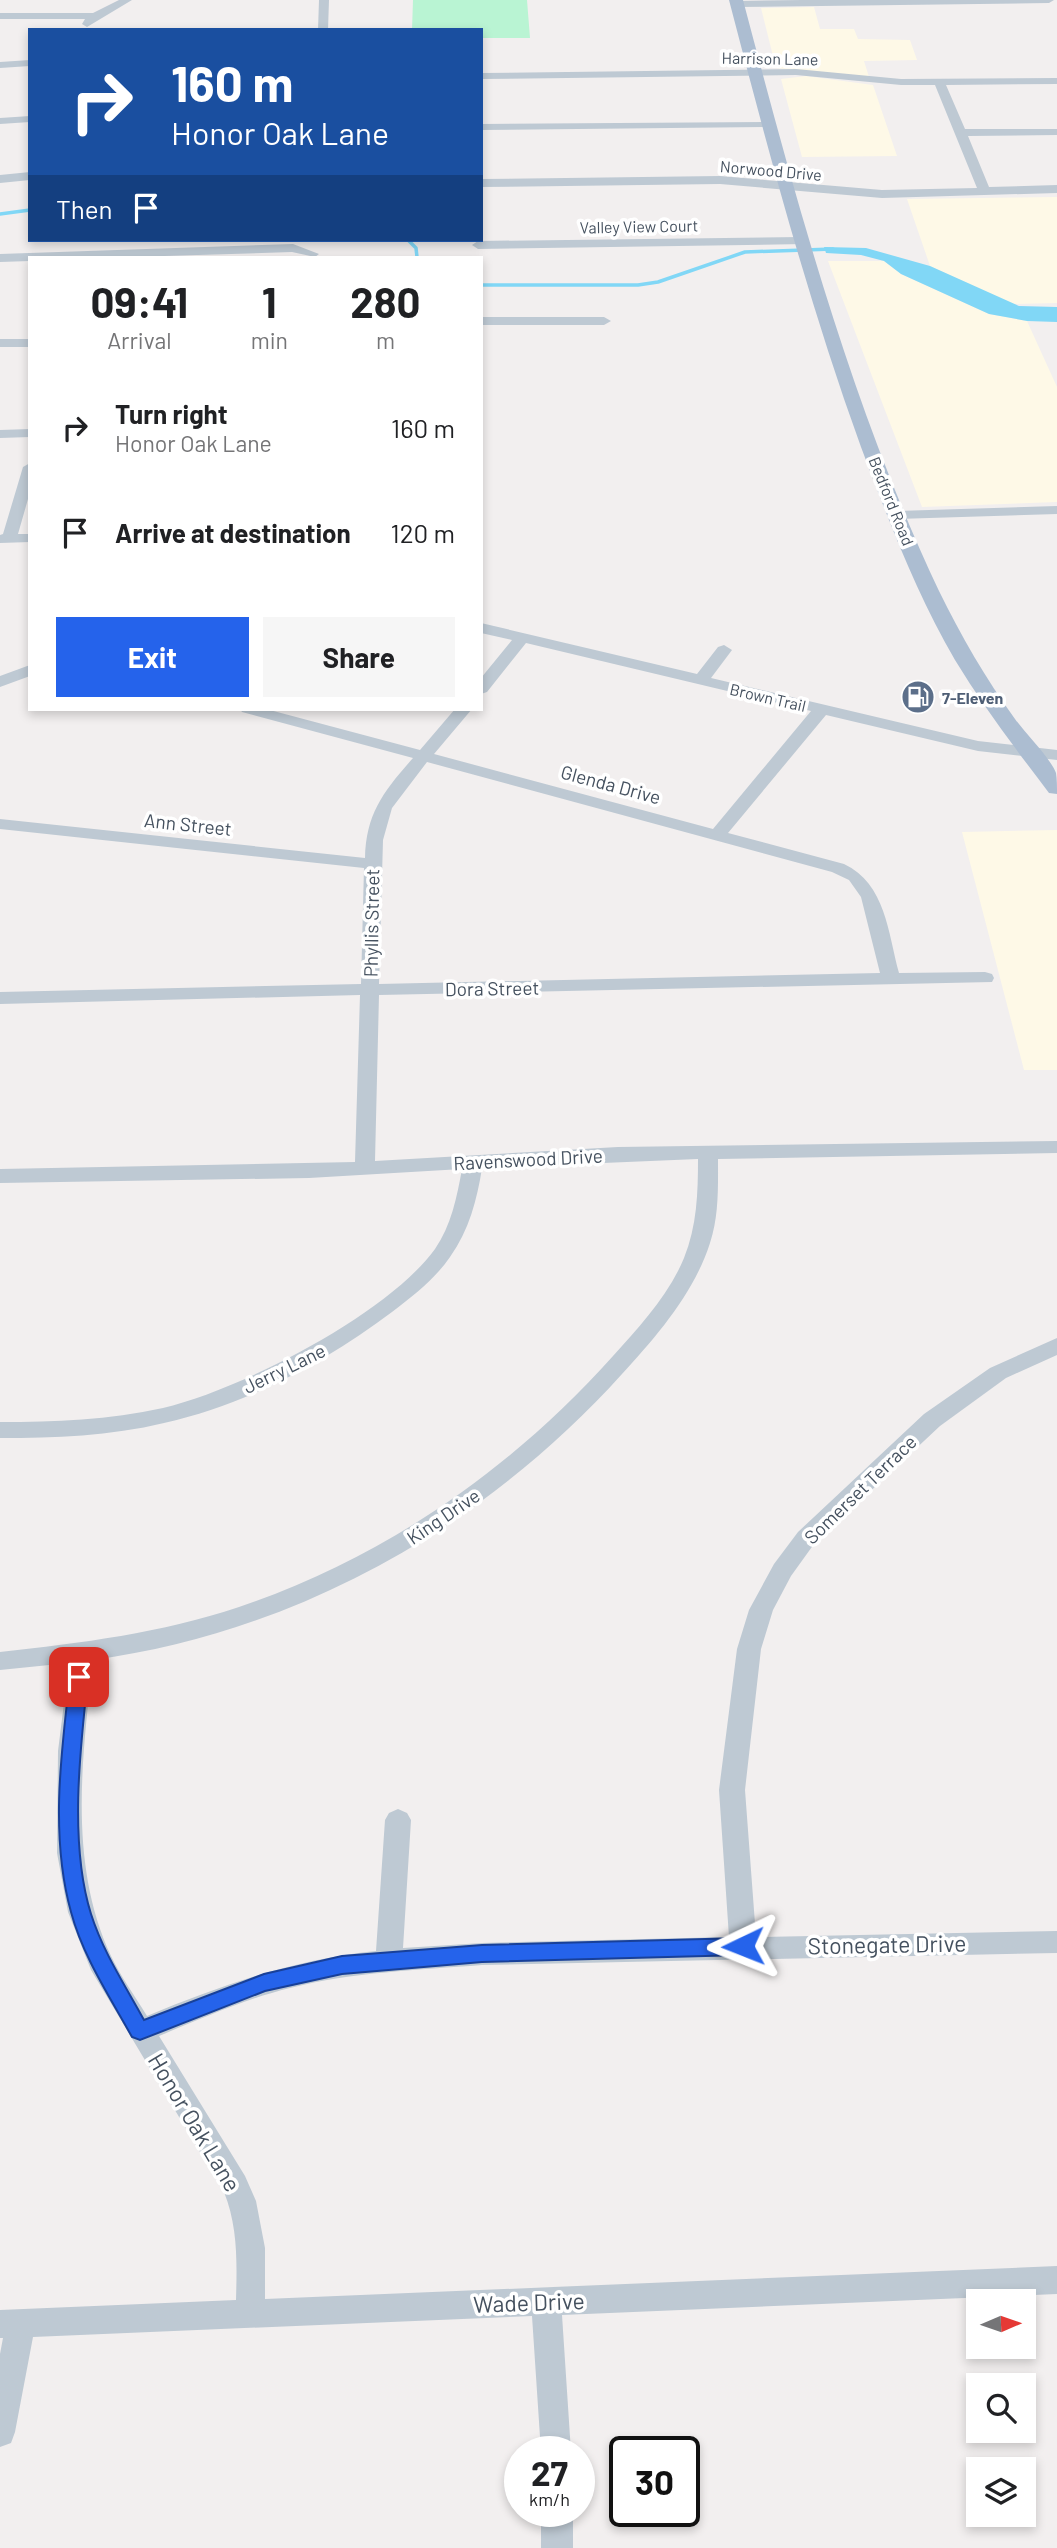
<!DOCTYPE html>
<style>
body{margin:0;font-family:Barlow,sans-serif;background:#f6f6f6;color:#202124;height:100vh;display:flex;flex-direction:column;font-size:26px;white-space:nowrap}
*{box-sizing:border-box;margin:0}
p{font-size:23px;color:#757577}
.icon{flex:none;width:38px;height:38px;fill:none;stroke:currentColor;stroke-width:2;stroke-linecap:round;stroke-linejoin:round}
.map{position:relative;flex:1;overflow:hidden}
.details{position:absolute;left:28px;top:256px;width:455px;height:455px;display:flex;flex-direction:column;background:#fff;border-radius:0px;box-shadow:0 4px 10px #0003}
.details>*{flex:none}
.top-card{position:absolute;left:28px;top:28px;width:455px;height:214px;border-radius:0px;box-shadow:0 4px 10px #0003;background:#1a4fa0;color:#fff;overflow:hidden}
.needle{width:46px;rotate:88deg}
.buttons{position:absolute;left:966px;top:2289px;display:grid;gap:14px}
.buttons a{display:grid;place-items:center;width:70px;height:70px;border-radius:0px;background:#fff;box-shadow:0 4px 10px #0003;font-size:35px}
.speed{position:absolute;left:504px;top:2436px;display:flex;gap:14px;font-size:35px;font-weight:700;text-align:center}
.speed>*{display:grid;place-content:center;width:91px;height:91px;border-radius:50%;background:#fff;box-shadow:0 4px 10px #0003;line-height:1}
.speed small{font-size:18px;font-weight:400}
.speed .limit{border:4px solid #111;border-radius:10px;background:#fff;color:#111}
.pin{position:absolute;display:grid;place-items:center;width:60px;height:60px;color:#fff;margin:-30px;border-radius:14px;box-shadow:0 4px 10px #0006}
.me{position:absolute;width:77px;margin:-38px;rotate:268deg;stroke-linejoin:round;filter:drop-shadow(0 0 5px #0008)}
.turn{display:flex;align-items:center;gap:24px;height:147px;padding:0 28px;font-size:32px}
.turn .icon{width:91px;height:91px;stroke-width:2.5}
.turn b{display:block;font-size:49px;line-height:60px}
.then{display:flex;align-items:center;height:66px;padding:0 28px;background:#0003;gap:14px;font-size:26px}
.eta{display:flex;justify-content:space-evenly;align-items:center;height:119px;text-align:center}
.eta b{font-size:42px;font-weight:700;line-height:49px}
.primary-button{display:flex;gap:14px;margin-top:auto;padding:14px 28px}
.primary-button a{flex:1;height:80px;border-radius:0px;background:#2563eb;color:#fff;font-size:28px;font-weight:700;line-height:80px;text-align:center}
.primary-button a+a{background:#f6f6f6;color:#202124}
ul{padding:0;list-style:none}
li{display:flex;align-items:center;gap:21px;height:105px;padding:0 28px}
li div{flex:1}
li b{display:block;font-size:26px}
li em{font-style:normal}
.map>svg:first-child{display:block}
</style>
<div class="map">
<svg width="1057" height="2548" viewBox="0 0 1057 2548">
<rect width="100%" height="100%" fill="#f2efef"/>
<!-- commercial -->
<path fill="#fef9e7" d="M814 7 820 29H854L858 39 910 40 917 60 864 61 869 77 776 68 761 8Z
M806 76 873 85 897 156 802 157 781 79Z
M1057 197V303L1012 304 930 266 907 199Z
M828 261H884L901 274 989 314 1027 321 1057 387V502L922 507Z
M1057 830V1070H1024L962 832Z"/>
<!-- green -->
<path fill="#b9f4d3" d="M413 0H527L530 38H481V30H412Z"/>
<!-- water -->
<path fill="#81d7f6" d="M824 247 866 248 930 266 1019 306 1057 307V322L1027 321 989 314 901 274 884 261 861 255 826 253Z"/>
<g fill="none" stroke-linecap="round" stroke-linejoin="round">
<!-- stream -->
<path stroke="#81d7f6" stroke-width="3.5" d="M0 214 30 210
M408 240 416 248 417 257
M481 285H638L658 282 745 252 833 249"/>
<!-- minor -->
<path fill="#bec9d3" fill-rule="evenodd" d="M119 0H132L87 27 82 24 85 19H0V13H93Z
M319 0H329L328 30H318Z
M802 0H1054L1049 3 737 7 732 4 737 1Z
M30 60V66L0 68V62Z
M796 69 901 79 1057 78V84L946 85 965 129H1057V135L968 136 989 187 1057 185V193L882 198 720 184 481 187V179L720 176 882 190 977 188 935 85H901L796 75 481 79V73Z
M30 116V122L0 124V118Z
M772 122 774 124 768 127 481 130V124Z
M30 172V180L0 183V175Z
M801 237 805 238V244L478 249 472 245 478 241Z
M293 244 319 254 315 257 292 252 133 257H30V261L0 262V254Z
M481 317H604L611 321 604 325H481Z
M0 339H30V347H0Z
M30 429V437L0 438V430Z
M30 463V492L18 534H30V542L0 543V535L3 534 23 467Z
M1057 506V514L897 519 890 515 897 511Z
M481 623 697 674 718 647 724 645 732 650 711 678 978 741 1057 750V760L978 751 826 715 728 833 844 864C886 884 888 933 899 973L985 972 992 974 994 978 992 982 379 995 375 1161 618 1147 1057 1141V1153L718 1159C718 1187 719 1216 710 1243 694 1293 657 1336 622 1374 485 1526 298 1632 93 1660 82 1758 68 1864 111 1956 121 1977 135 1996 147 2016 222 1985 295 1959 376 1951L385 1820 389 1813 398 1809 407 1813 411 1820 403 1948 482 1943 729 1937 719 1790 737 1649 749 1610 774 1564 798 1532 924 1414 990 1368 1057 1338V1355L1006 1378 940 1426 814 1544 791 1576 773 1610 761 1649 745 1790 756 1937 1057 1931V1953L482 1965C418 1970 353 1972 290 1988 245 1999 203 2018 159 2036L245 2176 256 2201 265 2248V2299L1057 2266V2294L562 2315 571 2452H541L532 2316 33 2337 15 2432 11 2443 0 2447V2354L3 2338H0V2310L236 2300C237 2263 238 2227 224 2192L91 1970 68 1912 57 1853 58 1751 69 1663 0 1670V1652C82 1643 161 1633 239 1607 384 1558 511 1470 613 1356 639 1327 669 1295 684 1258 697 1226 698 1193 698 1159L482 1168C477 1200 469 1230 450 1257 435 1279 413 1296 392 1312 324 1363 247 1404 164 1423 110 1436 55 1438 0 1438V1422C55 1422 109 1420 163 1408 242 1389 387 1315 435 1249 451 1226 457 1197 462 1169L309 1178 0 1183V1169L355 1162 360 995 0 1004V992L361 984 364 868 0 829V819L365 858C366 813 384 791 413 758L242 712 240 709H266L420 750 455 709H472L434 754 713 829 811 711 526 643 487 692 481 694V678L512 640 481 633ZM427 762 832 872 849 880 861 897 880 973 379 984 383 840 392 808Z
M30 665V676L0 687V676Z
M541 2511H573V2548H541Z"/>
<!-- major -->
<path fill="#acbdd1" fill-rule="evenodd" d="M729 0H743C796 200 850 403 939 591 961 636 986 679 1015 719 1025 733 1051 759 1056 773 1057 779 1057 788 1057 794L1049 793 1037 777C1008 739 980 701 955 660 916 593 888 519 861 447 808 301 768 150 729 0Z"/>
</g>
<!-- route -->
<path fill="#2563eb" stroke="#184099" stroke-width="2" d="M79 1670 85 1672 88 1677C80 1749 69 1844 91 1914 103 1952 125 1985 144 2020L264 1974 342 1956 482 1945 743 1938 751 1940 753 1946 751 1952 743 1955 482 1962 342 1974 265 1991 140 2040 132 2037C110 1997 83 1957 71 1912 50 1837 61 1753 70 1677L72 1672Z"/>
<!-- icons -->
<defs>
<symbol id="fuel-disc" viewBox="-11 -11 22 22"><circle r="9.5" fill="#5c6f8a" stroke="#fff"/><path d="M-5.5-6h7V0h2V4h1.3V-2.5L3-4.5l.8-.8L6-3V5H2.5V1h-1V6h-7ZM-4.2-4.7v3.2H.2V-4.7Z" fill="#fff"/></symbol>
</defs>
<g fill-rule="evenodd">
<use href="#fuel-disc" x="899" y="678" width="38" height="38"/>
</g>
<g text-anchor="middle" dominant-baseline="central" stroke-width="7" stroke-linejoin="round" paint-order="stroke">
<!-- far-street labels -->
<g font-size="16" fill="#45515f" stroke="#fff">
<text transform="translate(770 58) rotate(1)">Harrison Lane</text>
<text transform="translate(771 170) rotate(5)">Norwood Drive</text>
<text transform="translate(639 226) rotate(-1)">Valley View Court</text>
<text transform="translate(892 501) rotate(68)">Bedford Road</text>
<text transform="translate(768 697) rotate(13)">Brown Trail</text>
</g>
<!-- far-service labels -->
<g font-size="16" font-weight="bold" fill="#4e5e75" stroke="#fff" text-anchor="start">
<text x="942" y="697">7-Eleven</text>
</g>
<!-- street labels -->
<g font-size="19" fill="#45515f" stroke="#fff">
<text transform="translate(611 784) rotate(15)">Glenda Drive</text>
<text transform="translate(188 824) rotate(6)">Ann Street</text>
<text transform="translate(371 923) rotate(-89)">Phyllis Street</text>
<text transform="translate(492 988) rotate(-1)">Dora Street</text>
<text transform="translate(528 1159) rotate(-3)">Ravenswood Drive</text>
<text transform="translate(284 1368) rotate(-26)">Jerry Lane</text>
<text transform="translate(860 1489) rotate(-44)">Somerset Terrace</text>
<text transform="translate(443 1516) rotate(-34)">King Drive</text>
</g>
<!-- near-street labels -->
<g font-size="23" fill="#45515f" stroke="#fff">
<text transform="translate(887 1944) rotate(-1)">Stonegate Drive</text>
<text transform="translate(195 2122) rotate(59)">Honor Oak Lane</text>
<text transform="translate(529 2302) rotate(-2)">Wade Drive</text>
</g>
</g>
</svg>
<div class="buttons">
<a><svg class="needle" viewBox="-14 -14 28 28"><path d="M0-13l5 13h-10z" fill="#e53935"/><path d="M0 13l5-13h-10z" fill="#757577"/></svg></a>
<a><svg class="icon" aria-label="search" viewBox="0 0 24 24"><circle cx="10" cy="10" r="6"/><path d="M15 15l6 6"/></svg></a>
<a><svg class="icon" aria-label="layers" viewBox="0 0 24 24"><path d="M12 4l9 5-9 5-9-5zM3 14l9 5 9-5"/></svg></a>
</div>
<div class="speed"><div>27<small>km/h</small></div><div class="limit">30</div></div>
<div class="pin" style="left:79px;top:1677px;background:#d93025"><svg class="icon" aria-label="arrive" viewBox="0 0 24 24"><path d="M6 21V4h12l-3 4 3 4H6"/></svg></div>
<svg class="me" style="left:743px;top:1946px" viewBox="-20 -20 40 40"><path d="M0-17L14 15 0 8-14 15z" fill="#2563eb" stroke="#fff" stroke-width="4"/></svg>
<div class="top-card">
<div class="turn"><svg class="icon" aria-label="right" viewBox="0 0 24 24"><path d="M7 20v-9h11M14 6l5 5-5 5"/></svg><div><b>160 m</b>Honor Oak Lane</div></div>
<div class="then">Then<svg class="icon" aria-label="arrive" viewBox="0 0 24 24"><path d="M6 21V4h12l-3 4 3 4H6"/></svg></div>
</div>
<section class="details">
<div class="eta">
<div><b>09:41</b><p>Arrival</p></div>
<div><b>1</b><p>min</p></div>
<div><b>280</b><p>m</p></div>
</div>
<ul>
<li><svg class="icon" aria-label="right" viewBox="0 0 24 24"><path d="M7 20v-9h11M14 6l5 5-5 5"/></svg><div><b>Turn right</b><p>Honor Oak Lane</p></div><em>160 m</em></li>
<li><svg class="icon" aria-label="arrive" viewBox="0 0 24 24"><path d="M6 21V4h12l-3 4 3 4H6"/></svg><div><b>Arrive at destination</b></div><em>120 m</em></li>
</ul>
<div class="primary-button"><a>Exit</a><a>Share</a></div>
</section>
</div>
